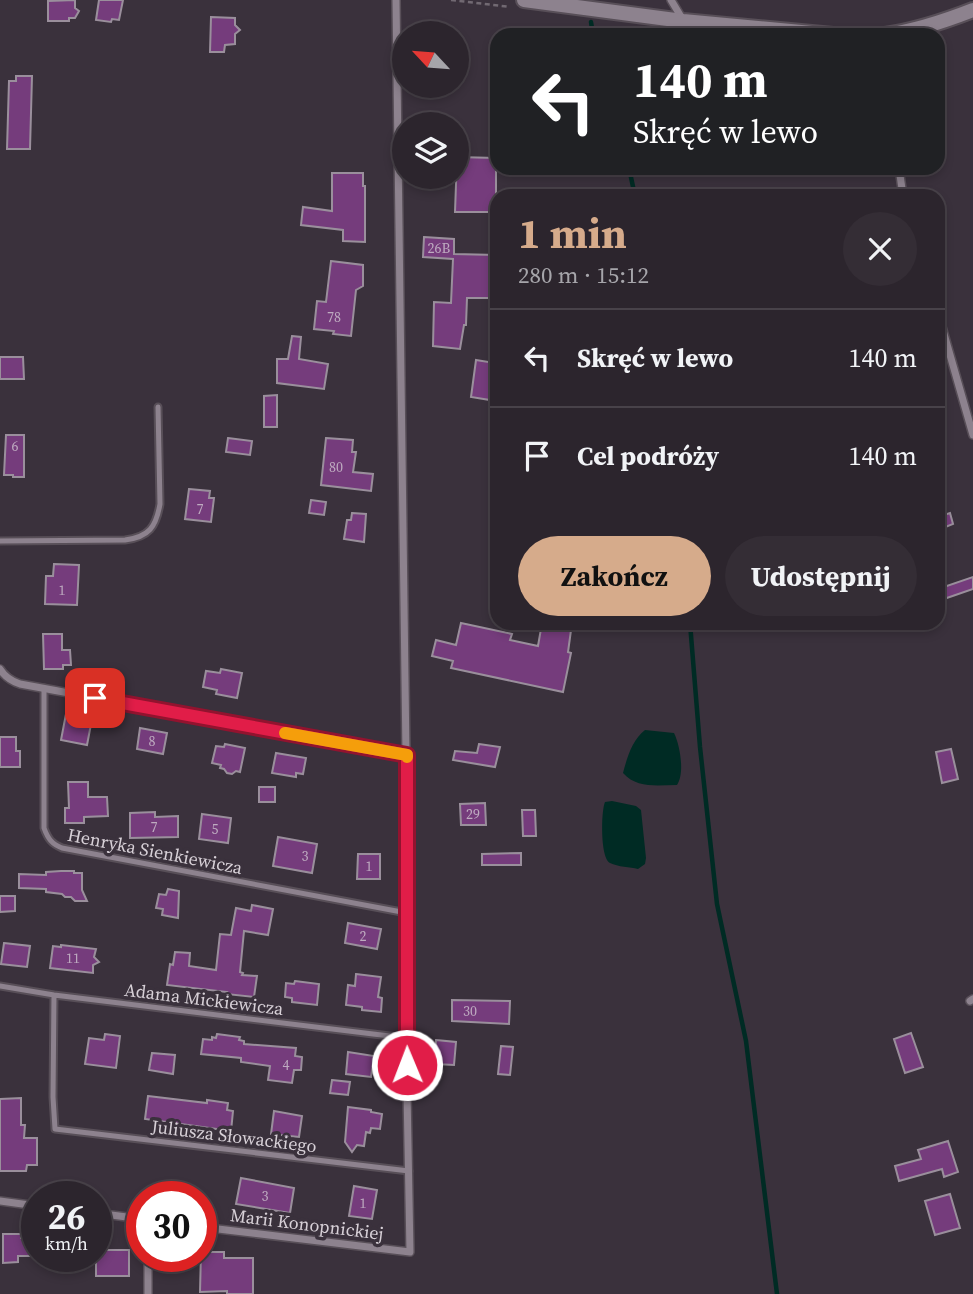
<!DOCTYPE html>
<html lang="pl">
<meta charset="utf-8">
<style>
body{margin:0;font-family:"Source Serif 4",serif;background:#342d35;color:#f1f3f6;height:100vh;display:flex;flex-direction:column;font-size:26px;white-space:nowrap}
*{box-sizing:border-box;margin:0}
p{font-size:23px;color:#a6a5aa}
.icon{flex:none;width:38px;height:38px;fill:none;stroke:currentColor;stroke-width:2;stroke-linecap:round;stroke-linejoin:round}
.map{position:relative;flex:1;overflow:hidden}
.panel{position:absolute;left:490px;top:189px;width:455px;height:441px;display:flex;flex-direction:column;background:#2c252d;border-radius:21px;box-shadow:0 4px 10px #0003,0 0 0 2px #484249}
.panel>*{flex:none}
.banner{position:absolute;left:490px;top:28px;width:455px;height:147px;border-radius:21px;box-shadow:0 4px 10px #0003,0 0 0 2px #484249;background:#202124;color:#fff;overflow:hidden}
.needle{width:46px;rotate:296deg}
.controls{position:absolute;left:392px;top:21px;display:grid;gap:14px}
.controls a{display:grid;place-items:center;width:77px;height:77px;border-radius:50%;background:#2c252d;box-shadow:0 4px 10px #0003,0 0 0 2px #484249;font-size:35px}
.speed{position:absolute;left:21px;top:1181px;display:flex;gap:14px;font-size:35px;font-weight:700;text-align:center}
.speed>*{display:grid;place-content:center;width:91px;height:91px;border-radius:50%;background:#2c252d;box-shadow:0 4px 10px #0003,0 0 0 2px #484249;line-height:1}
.speed small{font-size:18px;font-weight:400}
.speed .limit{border:10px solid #d22;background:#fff;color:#111}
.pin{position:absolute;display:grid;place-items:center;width:60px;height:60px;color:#fff;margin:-30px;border-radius:14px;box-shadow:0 4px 10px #0006}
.me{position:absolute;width:77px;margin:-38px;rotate:359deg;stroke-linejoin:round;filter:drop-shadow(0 0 5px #0008)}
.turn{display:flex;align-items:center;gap:24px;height:147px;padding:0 28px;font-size:32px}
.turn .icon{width:91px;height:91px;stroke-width:2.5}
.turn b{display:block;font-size:49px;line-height:60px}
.round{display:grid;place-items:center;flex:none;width:74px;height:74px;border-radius:37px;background:#342d35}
.summary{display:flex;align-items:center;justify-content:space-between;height:119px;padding:0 28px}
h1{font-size:42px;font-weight:700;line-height:52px;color:#d6ab8b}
.action{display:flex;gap:14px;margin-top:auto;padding:14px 28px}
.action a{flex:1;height:80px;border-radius:42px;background:#d6ab8b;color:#111;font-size:28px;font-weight:700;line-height:80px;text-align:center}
.action a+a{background:#342d35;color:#f1f3f6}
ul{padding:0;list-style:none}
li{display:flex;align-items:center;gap:21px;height:98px;padding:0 28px;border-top:2px solid #484249}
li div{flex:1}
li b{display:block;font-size:26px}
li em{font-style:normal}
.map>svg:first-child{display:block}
</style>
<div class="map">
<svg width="973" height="1294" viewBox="0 0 973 1294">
<rect width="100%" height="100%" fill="#3a313c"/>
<!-- water -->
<path fill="#002b24" d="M645 730 674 733C680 745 685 773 677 785 658 785 637 789 623 773 627 758 632 740 645 730Z
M612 801 636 806 641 810 646 858 645 864 638 869C630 867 618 867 610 863 600 858 601 811 605 802Z"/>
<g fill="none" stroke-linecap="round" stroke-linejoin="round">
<!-- stream -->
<path stroke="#002b24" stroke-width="4.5" d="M591 22 593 35
M629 168 635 196
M690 623 700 747 717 904 746 1041 777 1294"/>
</g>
<!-- building -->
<path fill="#753c7c" stroke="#9a8f9c" stroke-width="2" d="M75 0V8L79 11 75 18H69V21H48V1Z
M99 0H123L119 20 112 19 111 22 96 20Z
M211 17 235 18V25L240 30 235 34V44L225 45 224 52H210Z
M16 76H32L30 149H7L9 81H16Z
M457 157 496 158V212H455Z
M332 173H363V186H365V242L343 241V230L301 225 303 207 332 211Z
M424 237 454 239V254L497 255V298H467L466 325H464L460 349 433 346 434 302 451 303 453 259 423 257Z
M331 261 363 265V286L356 290 351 336 333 334 334 331 314 329 317 301 326 302Z
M292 336 301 337 299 359 328 364 324 389 277 383V359H288Z
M0 357H23L24 379H0Z
M476 360 495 363 490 400 471 397Z
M277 395V427H264V396Z
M6 435H24V477H13V475H4Z
M228 438 252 441 250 455 226 452Z
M326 438 353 440 352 452H356L353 472 373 474 371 491 321 485Z
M189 489 210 491 209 498H214L211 522 185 519Z
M311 500 326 502 324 515 309 513Z
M352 513 366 514 364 542 344 539 347 520H351Z
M950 513 953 524 938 530V517Z
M54 564 79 565 77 605 45 604 46 576H53Z
M973 577V589L938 601V589Z
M461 623 512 634 510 640 538 646 542 623H572L568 652 571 653 563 692 451 668 453 661 432 656 436 640 456 645Z
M43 634H62V650H70L71 665H63V669H44Z
M221 669 242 673 237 698 216 694 217 690 203 687 206 671 220 673Z
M66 714 92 719 87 745 61 740Z
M140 728 167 733 163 754 137 749Z
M0 737H16V751H20V767H0Z
M225 744 245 748 240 772 236 771 232 774 227 773 224 769 220 768 221 765 212 763 216 746 224 747Z
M479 744 500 747 495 767 453 760 455 751 477 753Z
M951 749 958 779 942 783 936 752Z
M276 753 306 758 303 774 296 773V777L272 773Z
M68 782H88V797H107L108 816 84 817V823H65V808H69Z
M259 787H275V802H259Z
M485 803 486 825H461L460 804Z
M522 810H535L536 836H523Z
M155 812V817L178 816V837L130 838V813Z
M202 814 231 818 228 843 199 839Z
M278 837 317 844 312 873 273 866Z
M521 853V865H482V854Z
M358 854H380V879H357Z
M61 871H74V873H82V890L87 901H75L71 897H65L62 894 46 892V889L19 888V874L46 875V872Z
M168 889 179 891 178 918 162 915 163 909 156 908 159 894 166 895Z
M0 896H15V911L0 912Z
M252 905 273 909 268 935 244 931 240 972 243 973 242 975 257 976 254 997 226 994 227 992 167 985 170 964 173 965 175 952 190 953 189 966 216 970 220 934 231 935 236 908 251 911Z
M348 923 381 929 377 949 345 943Z
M4 943 30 946 27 967 1 964Z
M61 945 96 949 94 957 99 962 93 965V973L50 968 53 946 61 947Z
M356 974 381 977 378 997 382 998 381 1012 362 1010V1007L346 1005 348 985 355 986Z
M295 981 319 984 317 1005 292 1002V998L285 997 286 983 294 984Z
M452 1000 510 1001 509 1024 452 1021Z
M911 1033 923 1067 905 1073 894 1039Z
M105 1034 120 1036 116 1068 85 1064 89 1038 104 1040Z
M217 1034 240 1037 239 1040 244 1041V1044L296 1048 295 1056 302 1057 301 1070H294L292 1083 268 1080 270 1066 241 1062V1058L201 1054 203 1039 212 1040V1037L216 1038Z
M436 1040 456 1042 454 1065 435 1064Z
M501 1046 513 1047 510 1075 498 1074Z
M348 1052 374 1056 371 1077 346 1074Z
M152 1053 175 1055 173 1074 149 1070Z
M332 1080 350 1082 348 1095 330 1093Z
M148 1096 207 1103V1100L228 1103 227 1110 233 1111 231 1131 145 1119Z
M21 1098V1125H25L24 1138H37V1165H27L26 1171H0V1099Z
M348 1107 371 1110V1112L382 1114 380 1129 371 1128 370 1133 366 1132 364 1146 357 1145 352 1152 345 1142Z
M274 1111 302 1116 299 1137 271 1134Z
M948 1141 958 1172 944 1177 942 1169 899 1181 895 1166 921 1159 918 1150Z
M241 1178 294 1188 290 1213 236 1204Z
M354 1186 377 1190 372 1219 349 1216Z
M950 1194 960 1228 935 1235 925 1201Z
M3 1234H21V1238H30V1256H18V1262L3 1263Z
M96 1250H129V1276H96Z
M201 1252H224V1258H253V1294H227V1291L200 1292Z"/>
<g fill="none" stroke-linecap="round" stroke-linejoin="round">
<defs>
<path id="lane" d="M0 541 125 540C149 537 156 527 160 504L158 407
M44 688V828C48 839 52 844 62 848L407 913
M0 986 54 995 406 1038
M54 995 53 1097 55 1129 409 1171"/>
<path id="street" d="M671 0 683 20
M899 168 903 196
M938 313 973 435
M0 669C5 677 11 681 20 684L406 755
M970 1001 973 999
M0 1201 37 1206
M96 1213 142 1219
M201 1227 410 1252 406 1038V755L396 0
M148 1256V1294"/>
<path id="secondary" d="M524 0 683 21 833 35
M885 35C915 31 945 21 973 10"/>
</defs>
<!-- lane casing -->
<use href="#lane" stroke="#584f58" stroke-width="9"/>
<!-- street casing -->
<use href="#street" stroke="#584f58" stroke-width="10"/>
<!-- secondary casing -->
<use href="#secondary" stroke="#584f58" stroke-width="18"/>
<!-- path -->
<path stroke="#716972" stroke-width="2.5" stroke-dasharray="5 3.5" stroke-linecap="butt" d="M451 0 510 7"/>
<!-- lane -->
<use href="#lane" stroke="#8d828e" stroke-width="5"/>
<!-- street -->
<use href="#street" stroke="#8d828e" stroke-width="7"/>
<!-- secondary -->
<use href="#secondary" stroke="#8d828e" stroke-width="14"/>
</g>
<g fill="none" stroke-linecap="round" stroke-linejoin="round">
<defs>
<path id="route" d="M95 698 407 755V1065"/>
</defs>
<!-- route casing -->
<use href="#route" stroke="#92132f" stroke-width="18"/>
<!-- route -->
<use href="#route" stroke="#e11d48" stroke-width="12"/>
<!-- slow -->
<path stroke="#f59e0b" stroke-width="12" d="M285 733 407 755V757"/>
</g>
<g text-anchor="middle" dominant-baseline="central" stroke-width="7" stroke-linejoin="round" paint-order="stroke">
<!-- number labels -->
<g font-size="14" fill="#beabc0">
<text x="439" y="248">26B</text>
<text x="334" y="317">78</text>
<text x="15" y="446">6</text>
<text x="336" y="467">80</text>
<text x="200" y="509">7</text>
<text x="62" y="590">1</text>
<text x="152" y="741">8</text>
<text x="473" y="814">29</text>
<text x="154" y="827">7</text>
<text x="215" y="829">5</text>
<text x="305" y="856">3</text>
<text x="369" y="866">1</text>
<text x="363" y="936">2</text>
<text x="73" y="958">11</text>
<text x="470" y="1011">30</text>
<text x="286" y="1065">4</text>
<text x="265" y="1196">3</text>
<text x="363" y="1203">1</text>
</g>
<!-- street labels -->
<g font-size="18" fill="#d7d0d7" stroke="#3a313c">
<text transform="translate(155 851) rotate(11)">Henryka Sienkiewicza</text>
<text transform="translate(204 999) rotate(7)">Adama Mickiewicza</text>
<text transform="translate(234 1136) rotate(7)">Juliusza Słowackiego</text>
<text transform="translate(307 1224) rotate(7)">Marii Konopnickiej</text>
</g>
</g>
</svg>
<div class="controls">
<a><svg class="needle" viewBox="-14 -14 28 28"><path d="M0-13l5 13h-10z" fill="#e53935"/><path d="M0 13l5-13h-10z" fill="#a6a5aa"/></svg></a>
<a><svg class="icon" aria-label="layers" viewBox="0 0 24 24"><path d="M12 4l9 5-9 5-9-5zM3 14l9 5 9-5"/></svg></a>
</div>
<div class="speed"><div>26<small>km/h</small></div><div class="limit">30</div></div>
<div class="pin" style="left:95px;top:698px;background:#d93025"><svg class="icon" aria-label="arrive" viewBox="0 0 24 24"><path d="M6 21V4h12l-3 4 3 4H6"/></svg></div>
<svg class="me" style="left:407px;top:1065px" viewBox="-20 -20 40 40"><circle r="17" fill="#e11d48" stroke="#fff" stroke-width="3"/><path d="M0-11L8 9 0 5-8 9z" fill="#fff"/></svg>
<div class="banner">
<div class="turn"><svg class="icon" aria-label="left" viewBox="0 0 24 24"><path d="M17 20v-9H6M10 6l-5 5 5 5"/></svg><div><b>140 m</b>Skręć w lewo</div></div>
</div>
<section class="panel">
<div class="summary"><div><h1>1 min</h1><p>280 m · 15:12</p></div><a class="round"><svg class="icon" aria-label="close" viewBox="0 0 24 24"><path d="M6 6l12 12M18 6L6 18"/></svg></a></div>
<ul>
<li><svg class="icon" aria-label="left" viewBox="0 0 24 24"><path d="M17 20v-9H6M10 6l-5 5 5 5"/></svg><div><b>Skręć w lewo</b></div><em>140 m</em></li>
<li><svg class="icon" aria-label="arrive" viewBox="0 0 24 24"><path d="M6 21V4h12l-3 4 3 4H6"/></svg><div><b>Cel podróży</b></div><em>140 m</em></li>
</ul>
<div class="action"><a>Zakończ</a><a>Udostępnij</a></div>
</section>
</div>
